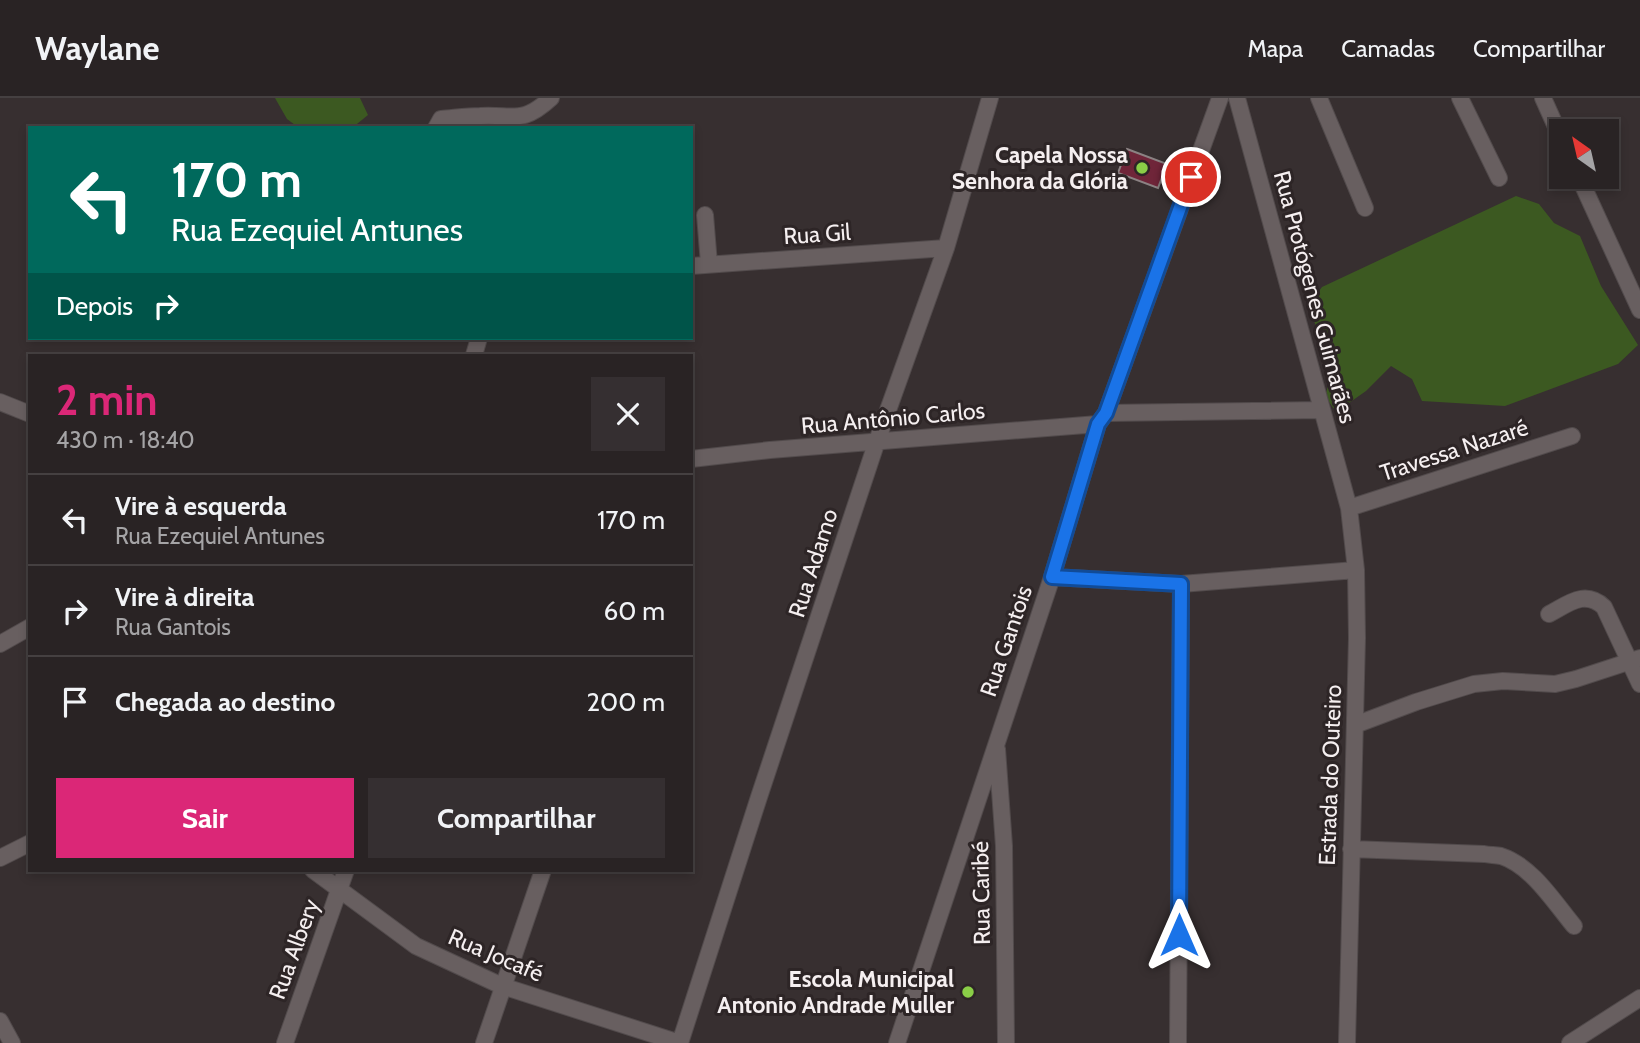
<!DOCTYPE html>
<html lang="pt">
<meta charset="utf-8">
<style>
body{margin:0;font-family:Cabin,sans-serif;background:#352f31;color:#f1f3f6;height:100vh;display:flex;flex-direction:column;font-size:26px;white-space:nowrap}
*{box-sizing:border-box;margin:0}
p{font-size:23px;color:#a5a4a6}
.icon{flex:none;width:38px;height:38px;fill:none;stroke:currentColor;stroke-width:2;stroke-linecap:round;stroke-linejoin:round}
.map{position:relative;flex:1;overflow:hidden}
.panel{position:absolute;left:28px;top:256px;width:665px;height:518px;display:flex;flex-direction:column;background:#292324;border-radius:0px;box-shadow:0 4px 10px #0003,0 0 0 2px #454041}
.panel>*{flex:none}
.guide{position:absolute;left:28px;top:28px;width:665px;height:214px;border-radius:0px;box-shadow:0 4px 10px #0003,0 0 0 2px #454041;background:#00695c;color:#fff;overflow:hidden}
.needle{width:46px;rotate:326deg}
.buttons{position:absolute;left:1549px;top:21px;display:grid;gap:14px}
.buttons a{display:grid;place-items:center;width:70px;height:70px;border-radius:0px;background:#292324;box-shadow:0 4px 10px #0003,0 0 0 2px #454041;font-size:35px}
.pin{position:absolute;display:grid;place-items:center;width:60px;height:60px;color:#fff;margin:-30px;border:4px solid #fff;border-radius:50%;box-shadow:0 2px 7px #0007}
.me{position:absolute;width:77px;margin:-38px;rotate:0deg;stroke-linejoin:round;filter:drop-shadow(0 0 5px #0008)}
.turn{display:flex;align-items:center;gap:24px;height:147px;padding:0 28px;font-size:32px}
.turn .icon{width:91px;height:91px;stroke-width:2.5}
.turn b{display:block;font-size:49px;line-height:60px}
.then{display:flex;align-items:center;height:66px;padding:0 28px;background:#0003;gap:14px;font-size:26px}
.round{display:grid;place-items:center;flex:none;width:74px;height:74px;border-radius:0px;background:#352f31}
.overview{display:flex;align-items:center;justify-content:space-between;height:119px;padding:0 28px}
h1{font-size:42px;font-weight:700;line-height:52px;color:#db2777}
.primary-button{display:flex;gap:14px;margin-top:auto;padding:14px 28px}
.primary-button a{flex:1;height:80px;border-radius:0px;background:#db2777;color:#fff;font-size:28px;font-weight:700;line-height:80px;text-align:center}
.primary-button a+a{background:#352f31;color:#f1f3f6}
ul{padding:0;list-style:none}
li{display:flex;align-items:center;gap:21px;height:91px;padding:0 28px;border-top:2px solid #454041}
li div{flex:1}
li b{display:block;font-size:26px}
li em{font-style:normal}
header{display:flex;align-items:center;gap:42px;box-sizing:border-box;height:98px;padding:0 35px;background:#292324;border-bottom:2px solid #454041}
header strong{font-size:33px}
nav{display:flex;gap:38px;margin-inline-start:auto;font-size:24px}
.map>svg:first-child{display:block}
</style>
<header>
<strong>Waylane</strong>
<nav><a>Mapa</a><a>Camadas</a><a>Compartilhar</a></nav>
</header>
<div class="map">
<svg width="1640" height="945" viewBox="0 0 1640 945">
<rect width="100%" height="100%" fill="#372f30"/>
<!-- green -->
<path fill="#3c5921" d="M275 0H360L368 17 352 30H299L287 21Z
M1516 98 1539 106 1554 125 1580 138 1601 188 1638 247 1618 266 1505 308 1422 303 1412 281 1391 268 1366 293 1336 314 1325 298 1332 275 1324 248 1308 208 1322 189Z"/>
<!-- building -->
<path fill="#6f2539" stroke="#8b8283" stroke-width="2" d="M1127 51 1167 66 1158 90 1118 75Z"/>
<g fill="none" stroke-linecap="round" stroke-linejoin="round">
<defs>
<path id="minor" d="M1237 0 1349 410 1356 472 1357 540 1347 945
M1319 0 1365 110
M1460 0 1499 80
M1543 0 1561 40
M436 30 441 21C454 20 467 18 480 18 514 16 522 27 551 0
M1579 79 1640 212
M705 117 709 166
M691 168 946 150
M474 257 479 240
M0 304 30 316
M1106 315 1322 312
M691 361 770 352 1098 326
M1349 410 1572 338
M1052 479 1181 486 1356 472
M1549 516C1568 506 1585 491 1604 509L1640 586
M0 546 30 529
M1355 627 1416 604 1474 586 1503 583 1555 586 1576 581 1640 560
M997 651 1004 748 1006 945
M1351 751 1484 756C1489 757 1495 757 1501 758 1532 768 1554 804 1574 828
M0 760 30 745
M313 772 416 848 502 888 680 945
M0 923 12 945
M285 945 346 772
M484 945 543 772
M680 945 759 699 877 343 946 150 990 0
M897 945 1052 479 1098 326 1106 315 1220 0
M1178 945 1181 486
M1570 945 1640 900"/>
</defs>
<!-- minor casing -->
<use href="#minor" stroke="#524b4c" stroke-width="18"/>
<!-- minor -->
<use href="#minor" stroke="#685f60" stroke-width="16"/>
</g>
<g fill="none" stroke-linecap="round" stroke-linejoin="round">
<defs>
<path id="route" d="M1179 837 1181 486 1052 479 1098 326 1106 315 1191 79"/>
</defs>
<!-- route casing -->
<use href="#route" stroke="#114b97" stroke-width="18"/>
<!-- route -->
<use href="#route" stroke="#1a73e8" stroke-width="12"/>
</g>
<!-- markers -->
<g fill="#8ace47" stroke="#2d2526" stroke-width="2.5">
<circle cx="1142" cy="70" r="7"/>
<circle cx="968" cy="894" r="7"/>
</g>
<g text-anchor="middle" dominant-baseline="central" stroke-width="6" stroke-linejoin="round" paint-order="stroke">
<!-- poi labels -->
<g font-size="23" font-weight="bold" fill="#f5eff0" stroke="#2d2526" text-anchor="end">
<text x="1128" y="57">Capela Nossa<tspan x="1128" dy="26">Senhora da Glória</tspan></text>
<text x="954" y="881">Escola Municipal<tspan x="954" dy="26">Antonio Andrade Muller</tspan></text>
</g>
<!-- street labels -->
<g font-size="23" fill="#f5eff0" stroke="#2d2526">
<text transform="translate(817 136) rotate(-4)">Rua Gil</text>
<text transform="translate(1315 199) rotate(75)">Rua Protógenes Guimarães</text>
<text transform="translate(893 320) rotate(-5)">Rua Antônio Carlos</text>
<text transform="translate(1454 352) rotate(-18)">Travessa Nazaré</text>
<text transform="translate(813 465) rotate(-72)">Rua Adamo</text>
<text transform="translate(1006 543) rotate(-71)">Rua Gantois</text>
<text transform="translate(1330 677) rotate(-88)">Estrada do Outeiro</text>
<text transform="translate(981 795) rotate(-91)">Rua Caribé</text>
<text transform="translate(294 851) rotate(-70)">Rua Albery</text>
<text transform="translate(496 857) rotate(23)">Rua Jocafé</text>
</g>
</g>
</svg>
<div class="buttons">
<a><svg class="needle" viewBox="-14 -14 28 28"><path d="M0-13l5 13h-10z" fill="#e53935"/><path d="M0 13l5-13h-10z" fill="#a5a4a6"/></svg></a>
</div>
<div class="pin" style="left:1191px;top:79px;background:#d93025"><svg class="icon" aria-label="arrive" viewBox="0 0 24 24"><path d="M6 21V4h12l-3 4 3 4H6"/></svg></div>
<svg class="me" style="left:1179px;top:837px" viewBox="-20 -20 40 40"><path d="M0-17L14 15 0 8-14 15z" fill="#1a73e8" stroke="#fff" stroke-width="4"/></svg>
<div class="guide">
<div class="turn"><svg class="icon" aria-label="left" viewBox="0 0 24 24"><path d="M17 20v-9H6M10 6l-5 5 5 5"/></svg><div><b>170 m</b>Rua Ezequiel Antunes</div></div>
<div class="then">Depois<svg class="icon" aria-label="right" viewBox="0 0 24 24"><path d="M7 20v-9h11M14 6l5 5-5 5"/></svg></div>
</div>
<section class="panel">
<div class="overview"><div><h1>2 min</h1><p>430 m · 18:40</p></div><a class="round"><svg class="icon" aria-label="close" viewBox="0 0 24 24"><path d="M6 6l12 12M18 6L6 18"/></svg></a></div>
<ul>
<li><svg class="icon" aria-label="left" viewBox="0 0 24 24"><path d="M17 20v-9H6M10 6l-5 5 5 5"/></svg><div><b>Vire à esquerda</b><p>Rua Ezequiel Antunes</p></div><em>170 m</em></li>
<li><svg class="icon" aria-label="right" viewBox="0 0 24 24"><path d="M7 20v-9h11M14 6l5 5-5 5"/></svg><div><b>Vire à direita</b><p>Rua Gantois</p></div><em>60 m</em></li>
<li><svg class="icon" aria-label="arrive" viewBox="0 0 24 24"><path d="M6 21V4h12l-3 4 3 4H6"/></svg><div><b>Chegada ao destino</b></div><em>200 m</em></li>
</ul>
<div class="primary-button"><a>Sair</a><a>Compartilhar</a></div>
</section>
</div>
